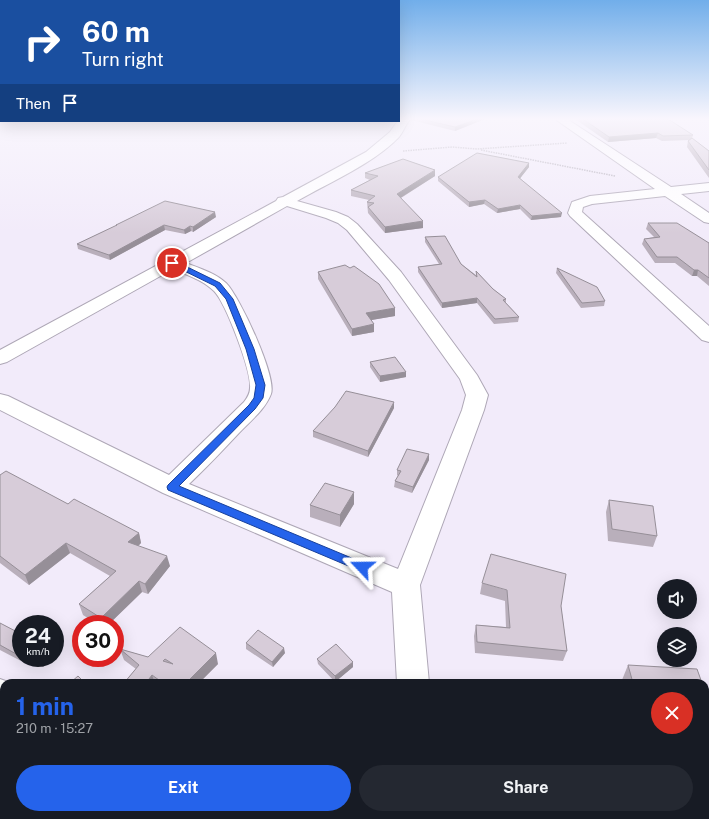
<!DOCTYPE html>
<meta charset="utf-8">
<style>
body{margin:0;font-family:"Public Sans",sans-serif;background:#242831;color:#f1f3f6;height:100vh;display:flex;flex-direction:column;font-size:15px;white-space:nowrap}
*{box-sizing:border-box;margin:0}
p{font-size:13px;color:#9ea1a6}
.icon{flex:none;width:22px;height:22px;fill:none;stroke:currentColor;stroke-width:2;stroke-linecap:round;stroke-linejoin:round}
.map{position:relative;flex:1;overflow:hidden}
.details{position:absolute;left:0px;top:679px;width:709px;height:140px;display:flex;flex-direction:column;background:#171b24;border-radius:12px 12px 0 0;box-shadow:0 4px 16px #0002}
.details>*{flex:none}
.hud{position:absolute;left:0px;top:0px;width:400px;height:122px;box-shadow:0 4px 16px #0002;background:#1a4fa0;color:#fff;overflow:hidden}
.fabs{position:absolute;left:657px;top:579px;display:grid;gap:8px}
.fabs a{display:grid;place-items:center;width:40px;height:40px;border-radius:50%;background:#171b24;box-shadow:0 4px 16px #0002;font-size:20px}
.speed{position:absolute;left:12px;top:615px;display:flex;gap:8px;font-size:20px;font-weight:700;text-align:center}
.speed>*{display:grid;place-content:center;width:52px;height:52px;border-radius:50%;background:#171b24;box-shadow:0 4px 16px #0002;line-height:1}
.speed small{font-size:10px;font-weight:400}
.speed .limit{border:6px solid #d22;background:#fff;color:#111}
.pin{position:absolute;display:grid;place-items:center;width:34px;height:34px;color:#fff;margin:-17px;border:2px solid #fff;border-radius:50%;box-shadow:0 1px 4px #0007}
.me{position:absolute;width:44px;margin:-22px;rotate:293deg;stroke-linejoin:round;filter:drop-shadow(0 0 3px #0008)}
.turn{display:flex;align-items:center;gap:14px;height:84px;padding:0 16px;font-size:18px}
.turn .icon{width:52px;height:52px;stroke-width:2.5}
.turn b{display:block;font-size:28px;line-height:34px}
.then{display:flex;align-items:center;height:38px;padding:0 16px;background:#0003;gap:8px;font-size:15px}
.round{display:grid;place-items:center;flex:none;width:42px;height:42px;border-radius:21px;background:#242831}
.headline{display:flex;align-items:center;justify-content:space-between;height:68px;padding:0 16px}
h1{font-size:24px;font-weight:700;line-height:30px;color:#2563eb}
.action{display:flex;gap:8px;margin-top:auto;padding:8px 16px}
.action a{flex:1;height:46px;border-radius:24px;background:#2563eb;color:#fff;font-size:16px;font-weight:700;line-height:46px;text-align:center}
.action a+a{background:#242831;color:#f1f3f6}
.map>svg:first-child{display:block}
</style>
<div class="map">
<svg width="709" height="819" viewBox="0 0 709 819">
<rect width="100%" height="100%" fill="#f2ebfa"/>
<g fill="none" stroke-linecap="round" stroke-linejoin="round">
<defs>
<path id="street" d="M399 119H410C406 124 403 132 399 137 373 164 330 182 297 201L336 212 348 217 357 224 401 272 477 375 488 395 484 410 420 585 429 683H397L392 592 163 493 0 410V394L8 396 169 475 244 402C247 398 250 394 250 388 252 372 226 303 214 291 203 280 187 275 173 269L7 362 0 364V350L276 201 278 198 283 197 366 152 390 132ZM287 206 326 218 338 223 347 230 389 280 460 379 466 395 462 410 398 569 189 484C206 468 222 451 238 434 249 422 265 410 271 394 277 377 240 297 226 283 215 273 199 268 186 263Z
M555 119H567L671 187 709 183V191L681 194 709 213V223L704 222 665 196 592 204 583 207 582 212 709 326V342L702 340 570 216 568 213 572 202 590 196 655 189Z
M0 679 11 683H4V712L0 711Z
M34 815H72L70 819H32Z
M402 815H440V819H402Z"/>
</defs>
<!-- street casing -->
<use href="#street" stroke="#aea7b6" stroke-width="2"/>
<!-- path -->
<path stroke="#b0abb6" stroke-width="1.5" stroke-dasharray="1.5 1" stroke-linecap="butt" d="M481 150 615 176
M403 151 452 147 477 149 567 143"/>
<!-- street -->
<use href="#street" fill="#fff" fill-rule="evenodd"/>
</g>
<!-- wall -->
<path fill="#b9afbb" d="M411 119H485L455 131 411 120Z
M575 119H668L693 135 692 138 709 151V178L687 147 688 141 690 140 662 141 656 138 608 142Z
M529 163V167L520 178 561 217 531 220 520 209 497 213 484 204 469 207 438 181V177Z
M365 173 435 176 401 198 423 228 385 233 368 213 367 202 369 200 351 196V190L370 180 365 178Z
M216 217 193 232 191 231 185 234 165 230 110 260 78 249 77 244 116 226V225Z
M648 223 709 243V286L697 276H692L675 263H655L642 244 644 239 654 237 646 229Z
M425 237 476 275V271L493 289 506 299V303L519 317 518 322 494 324 477 303 442 308 418 272V267L439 264 425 242Z
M557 268 605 301 604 306 581 308 556 273Z
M318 272 395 316 371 320 374 324V332L352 336 318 279Z
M370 362 406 372V377L380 382 370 367Z
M394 408 368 457 313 437V431Z
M429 454V460L412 493 394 487 395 481 398 476 397 475V470Z
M0 475 68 504 139 533 141 543 138 546 170 566 148 594 142 592 109 624H97L83 615 79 604 110 576 70 553 29 585 0 563Z
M609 500 657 536 653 547 608 541 606 512Z
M354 504 340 527 310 517V505Z
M482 583 561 606 567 651 563 661 475 653 474 636 476 625 506 627 505 601 480 594Z
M0 623 21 634V658H49L43 667 21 661 0 650Z
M246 643 285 653 273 667 246 649Z
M120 649 148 657 218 664 199 683H124L136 669 124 660Z
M317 659 353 662V667L335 682 318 664Z
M628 665 702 683H623L622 680Z
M705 692 709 703V818L697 816V815H705Z"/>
<!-- shaded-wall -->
<path fill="#968f98" d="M477 119H485L455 131V127Z
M658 133 656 138 608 142 609 137Z
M529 163V167L518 181V177Z
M435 170V176L397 200V194Z
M485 200 484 204 469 207V202Z
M520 205V209L497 213 498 209Z
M215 212 216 217 193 232V227Z
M562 213 561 217 531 220 532 216Z
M423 221V228L385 233V227Z
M164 225 165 230 110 260 109 255Z
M190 226 191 231 185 234 184 230Z
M694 270H698L697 276H692Z
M477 298V303L442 308V303Z
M395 308V316L366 321V313Z
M374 324V332L352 336V329Z
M406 372V377L380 382V376Z
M394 402V408L368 457V451Z
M429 454V460L412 493 413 487Z
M354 492V504L340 527V515Z
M139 533 141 543 131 553 128 542Z
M66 543 70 553 29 585 25 575Z
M167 556 170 566 148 594 145 584Z
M139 581 142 592 109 624H103L101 618Z
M58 636 60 642 55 650V640Z
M284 648 285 653 273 667 272 662Z
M216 653 218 664 199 683H186Z
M43 658H49L43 667 41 661Z
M353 662V667L335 682V676Z
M152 675 155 683H146Z
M4 783V792L0 796V787Z
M141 815H145L144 819H140Z"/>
<!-- building -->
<path fill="#d7ccd9" stroke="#968f98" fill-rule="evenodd" d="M421 119H477L455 127Z
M583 119H668L693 135 663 136 658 133 609 137Z
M692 138 709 151V170L688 141Z
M477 153 529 163 518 177 562 213 532 216 520 205 498 209 485 200 469 202 438 177Z
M403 159 435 170 397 194 423 221 385 227 368 207 374 203 367 202 375 196 351 190 378 176 365 173Z
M165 201 215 212 193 227 190 226 184 230 164 225 109 255 77 244 117 225H116Z
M648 223H677L709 243V278L698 270H694L677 257H657L644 239 660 237Z
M445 236 461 264 477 277 476 271 493 289 506 299 503 300 519 317 495 319 477 298 442 303 418 267 442 264 425 237Z
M345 265 350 268 354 266 379 284 395 308 366 313 374 324 352 329 318 272Z
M557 268 597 287 605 301 582 303Z
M395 357 406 372 380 376 370 362Z
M346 391 394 402 368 451 313 431 335 407Z
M407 449 429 454 413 487 395 481 401 471 397 470Z
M6 471 68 504 74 499 139 533 128 542 167 556 145 584 139 581 101 618 79 604 116 571 66 543 25 575 0 556V475Z
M325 483 354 492 340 515 310 505Z
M609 500 653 506 657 536 612 529Z
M491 554 566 574 561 606 567 651 477 642 476 625 510 628 507 590 482 583Z
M0 623 21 634V656L18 655 0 645Z
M180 627 216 653 186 683H163L152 675 146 683H124L139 665 120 649 148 657ZM165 659 173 664 163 661Z
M258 630 284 648 272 662 246 643Z
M55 635 58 636 55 640Z
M336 644 353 662 335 676 317 659Z
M30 658H43L41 661Z
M628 665 697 669 702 683H633Z
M78 676 85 683H70Z
M705 692 709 703V803L706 802 705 798Z
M4 759V783L0 787V763Z
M116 815H141L140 819H114Z
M265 815H322V819H265Z"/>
<!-- sky -->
<linearGradient id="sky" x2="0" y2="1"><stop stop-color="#71aeea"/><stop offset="0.51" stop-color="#f9f6fd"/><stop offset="1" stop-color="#f9f6fd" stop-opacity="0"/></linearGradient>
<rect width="709" height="233" fill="url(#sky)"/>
<!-- route -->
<path fill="#2563eb" stroke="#184099" d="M170 261H175L220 283 233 299 254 349 265 385 263 398 255 409 179 486 366 564 368 567 366 570H358L168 490 167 487 168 485 249 405 254 398 256 385 246 349 226 299 215 286 170 264Z"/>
</svg>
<div class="fabs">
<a><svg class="icon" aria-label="sound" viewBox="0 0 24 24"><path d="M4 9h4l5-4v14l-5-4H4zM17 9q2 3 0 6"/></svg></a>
<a><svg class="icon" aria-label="layers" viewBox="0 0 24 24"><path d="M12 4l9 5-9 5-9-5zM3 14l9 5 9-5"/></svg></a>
</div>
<div class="speed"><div>24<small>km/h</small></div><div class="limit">30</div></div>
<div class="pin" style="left:172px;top:263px;background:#d93025"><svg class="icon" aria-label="arrive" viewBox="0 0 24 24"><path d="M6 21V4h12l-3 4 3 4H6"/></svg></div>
<svg class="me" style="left:362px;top:567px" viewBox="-20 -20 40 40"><path d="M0-17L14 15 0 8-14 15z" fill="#2563eb" stroke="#fff" stroke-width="4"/></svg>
<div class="hud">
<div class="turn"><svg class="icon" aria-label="right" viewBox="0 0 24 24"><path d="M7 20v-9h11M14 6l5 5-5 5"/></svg><div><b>60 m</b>Turn right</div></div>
<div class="then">Then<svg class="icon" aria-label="arrive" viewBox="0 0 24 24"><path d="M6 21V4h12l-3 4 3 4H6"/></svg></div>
</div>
<section class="details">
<div class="headline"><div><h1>1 min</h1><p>210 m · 15:27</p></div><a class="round" style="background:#d93025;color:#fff"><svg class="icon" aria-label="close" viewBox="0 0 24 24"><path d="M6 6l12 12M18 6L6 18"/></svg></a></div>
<div class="action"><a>Exit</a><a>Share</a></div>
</section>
</div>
